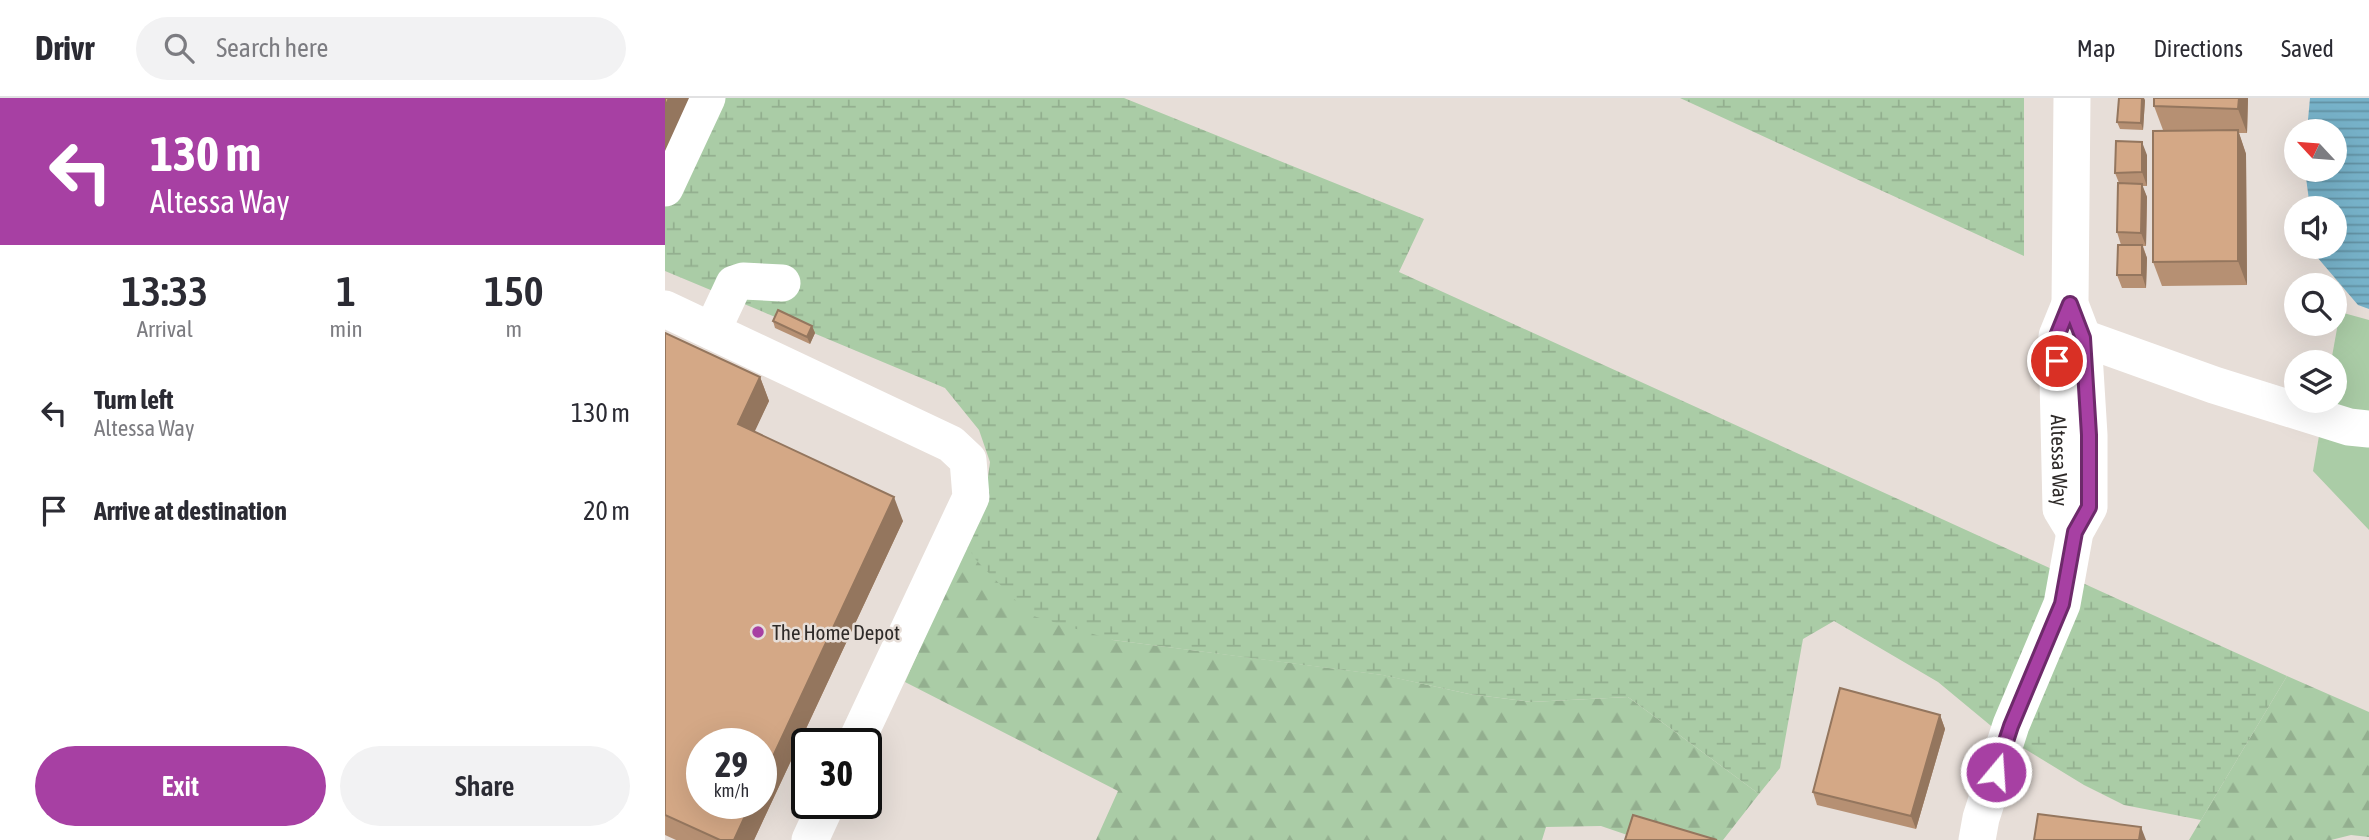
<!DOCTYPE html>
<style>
body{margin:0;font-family:"Asap Condensed",sans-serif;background:#f2f2f3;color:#2b2b33;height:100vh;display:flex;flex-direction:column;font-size:26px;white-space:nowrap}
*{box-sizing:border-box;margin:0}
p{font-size:23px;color:#7c7c81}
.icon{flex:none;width:38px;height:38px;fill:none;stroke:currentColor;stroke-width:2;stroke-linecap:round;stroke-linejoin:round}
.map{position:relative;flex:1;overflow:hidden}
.sheet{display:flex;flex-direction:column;background:#fff;width:665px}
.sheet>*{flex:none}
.hud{background:#a740a3;color:#fff;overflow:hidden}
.needle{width:46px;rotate:296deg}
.controls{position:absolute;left:1619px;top:21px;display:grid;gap:14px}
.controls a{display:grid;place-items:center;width:63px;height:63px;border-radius:50%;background:#fff;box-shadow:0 7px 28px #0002;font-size:35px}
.speed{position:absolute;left:21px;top:630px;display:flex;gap:14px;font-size:35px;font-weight:700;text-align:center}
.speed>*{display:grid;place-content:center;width:91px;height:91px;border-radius:50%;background:#fff;box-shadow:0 7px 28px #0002;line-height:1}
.speed small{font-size:18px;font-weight:400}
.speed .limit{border:4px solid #111;border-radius:10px;background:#fff;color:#111}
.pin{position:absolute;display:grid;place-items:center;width:60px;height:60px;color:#fff;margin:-30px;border:4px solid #fff;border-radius:50%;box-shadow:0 2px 7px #0007}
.me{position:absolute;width:77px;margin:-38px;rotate:18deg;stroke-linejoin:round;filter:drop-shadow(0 0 5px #0008)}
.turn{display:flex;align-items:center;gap:24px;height:147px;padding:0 35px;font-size:32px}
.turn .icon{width:91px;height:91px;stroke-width:2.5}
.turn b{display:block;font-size:49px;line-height:60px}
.eta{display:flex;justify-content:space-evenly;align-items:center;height:119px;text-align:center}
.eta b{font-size:42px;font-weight:600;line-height:49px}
.action{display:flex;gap:14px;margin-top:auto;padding:14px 35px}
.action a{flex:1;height:80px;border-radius:42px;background:#a740a3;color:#fff;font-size:28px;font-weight:600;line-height:80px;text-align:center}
.action a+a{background:#f2f2f3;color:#2b2b33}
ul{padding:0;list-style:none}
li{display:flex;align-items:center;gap:21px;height:98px;padding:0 35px}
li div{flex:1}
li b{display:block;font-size:26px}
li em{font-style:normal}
header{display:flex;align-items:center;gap:42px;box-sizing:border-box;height:98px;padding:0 35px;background:#fff;border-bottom:2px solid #e1e1e2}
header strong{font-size:33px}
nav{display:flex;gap:38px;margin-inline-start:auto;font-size:24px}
.search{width:490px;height:63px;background:#f2f2f3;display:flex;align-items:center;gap:18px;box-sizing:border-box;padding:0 24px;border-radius:38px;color:#7c7c81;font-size:26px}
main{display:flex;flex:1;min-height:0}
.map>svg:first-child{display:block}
</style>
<header>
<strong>Drivr</strong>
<div class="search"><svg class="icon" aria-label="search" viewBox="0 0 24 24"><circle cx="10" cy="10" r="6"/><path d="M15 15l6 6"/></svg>Search here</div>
<nav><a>Map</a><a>Directions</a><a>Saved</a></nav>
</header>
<main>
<section class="sheet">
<div class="hud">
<div class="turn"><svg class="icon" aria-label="left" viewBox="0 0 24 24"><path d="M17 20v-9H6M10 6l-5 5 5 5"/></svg><div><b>130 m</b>Altessa Way</div></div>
</div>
<div class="eta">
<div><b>13:33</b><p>Arrival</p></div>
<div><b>1</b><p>min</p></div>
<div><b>150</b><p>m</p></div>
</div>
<ul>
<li><svg class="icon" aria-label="left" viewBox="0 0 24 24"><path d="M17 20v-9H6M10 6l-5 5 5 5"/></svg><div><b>Turn left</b><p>Altessa Way</p></div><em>130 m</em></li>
<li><svg class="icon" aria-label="arrive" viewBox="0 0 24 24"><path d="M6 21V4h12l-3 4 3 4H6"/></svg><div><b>Arrive at destination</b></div><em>20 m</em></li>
</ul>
<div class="action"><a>Exit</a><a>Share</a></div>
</section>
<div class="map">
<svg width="1704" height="742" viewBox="0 0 1704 742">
<defs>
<pattern id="forest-firs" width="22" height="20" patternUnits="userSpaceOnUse" patternTransform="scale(1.75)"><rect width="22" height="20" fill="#aacca6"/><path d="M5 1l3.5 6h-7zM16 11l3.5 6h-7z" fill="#93af8f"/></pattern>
<pattern id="wetland-marsh" width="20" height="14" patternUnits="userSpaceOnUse" patternTransform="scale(1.75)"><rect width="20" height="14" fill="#aacca6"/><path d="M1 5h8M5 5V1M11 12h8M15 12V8" fill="none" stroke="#93af8f"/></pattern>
<pattern id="water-rules" width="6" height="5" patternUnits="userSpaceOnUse" patternTransform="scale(1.75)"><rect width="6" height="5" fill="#77b2c9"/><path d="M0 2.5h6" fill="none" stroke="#6291a3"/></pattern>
</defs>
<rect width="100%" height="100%" fill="#e7ded8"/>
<!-- green -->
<path fill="#aacca6" d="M1675 214 1704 222V432L1648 373 1660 303H1670V264H1666Z"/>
<!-- forest -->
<path fill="url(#forest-firs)" d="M301 446 448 542 718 577 804 596 866 604 963 599 1094 696 1058 742H977L936 728 881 729 877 742H431L453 693 240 584Z
M1622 578 1704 614V739L1686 737 1666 742H1524Z"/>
<!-- wetland -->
<path fill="url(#wetland-marsh)" d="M47 0H459L759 121 734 174 1622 578 1536 722 1459 707 1419 687 1337 637 1273 584 1169 523 1138 541 1115 670 1094 696 963 599 866 604 804 596 717 577 448 542 365 517 311 462 301 446 320 402 325 364 314 332 280 290 0 173V105Z
M1015 0H1359V158Z"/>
<!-- water -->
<path fill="url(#water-rules)" d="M1645 0H1704V211L1693 207 1652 159 1651 149H1670V110H1645L1640 72H1670V33H1642Z"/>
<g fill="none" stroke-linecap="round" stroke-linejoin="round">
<!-- minor -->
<g stroke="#fff" stroke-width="37">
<path d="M0 90 42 0"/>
<path id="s1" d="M1405 206 1392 238 1396 411 1410 434"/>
<path d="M0 211 286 346 303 362 306 399 190 646"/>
<path d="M47 233 69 186 78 183 117 185"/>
<path d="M1418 240 1549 287 1684 329 1704 331"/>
<path d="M145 742 162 705"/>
<path d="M1312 742 1316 720 1346 627 1397 506 1410 434 1424 409V337L1418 240 1405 206 1407 0"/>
</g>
</g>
<!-- wall -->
<path fill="#b69073" d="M1489 0H1583L1582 35H1574L1581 56 1582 187 1497 188 1488 164 1511 33 1498 32 1489 8Z
M1480 2 1478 32 1455 31 1452 24Z
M1482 57V88H1477L1482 99 1481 148H1478L1482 160 1481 190H1457L1452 177 1456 147 1452 134 1454 85 1450 75Z
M108 223 147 228 150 235 145 246 110 230Z
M0 235 95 279 104 303 89 333 238 423 89 742H11L0 737Z
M1275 617 1280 631 1251 731 1152 707 1148 694Z"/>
<!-- shaded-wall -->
<path fill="#94765e" d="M4 0H24L0 53V9Z
M1477 0H1479L1480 2 1478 32 1476 25Z
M1574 0H1583L1582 35 1573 11Z
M1573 32 1581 56 1582 187 1573 163Z
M1477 44 1482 57V88L1477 74Z
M1477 86 1482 99 1481 148 1476 135Z
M1477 147 1482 160 1481 190 1477 177Z
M147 228 150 235 145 246 142 239Z
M95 279 104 303 82 350 73 326Z
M229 399 238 423 89 742H69L86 705H96V684Z
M1275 617 1280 631 1251 731 1246 718Z
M1476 729 1481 742H1474Z"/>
<!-- building -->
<path fill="#d4a886" stroke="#94765e" stroke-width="2" d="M0 0H4L0 9Z
M1454 0H1477L1476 25 1452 24Z
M1489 0H1574L1573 11 1489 8Z
M1573 32V163L1488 164V33Z
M1451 43 1477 44V74L1450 75Z
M1453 85 1477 86 1476 135 1452 134Z
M1453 147H1477V177H1452Z
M113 212 147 228 142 239 108 223Z
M0 235 95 279 73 326 229 399 96 684V646H37V705H86L69 742H55L0 717Z
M1175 590 1275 617 1246 718 1148 694Z
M1373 716 1476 729 1474 742H1369Z
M968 717 1052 742H960Z"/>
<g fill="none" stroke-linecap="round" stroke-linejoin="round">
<defs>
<path id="route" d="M1331 674 1346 628 1397 506 1410 434 1424 409V337L1418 240 1405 206 1392 238V263"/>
</defs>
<!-- route casing -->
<use href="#route" stroke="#6d2a6a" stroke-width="18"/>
<!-- route -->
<use href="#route" stroke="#a740a3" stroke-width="12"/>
</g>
<!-- markers -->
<circle fill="#a740a3" stroke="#e7ded8" stroke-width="2.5" cx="93" cy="534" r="7"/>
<g text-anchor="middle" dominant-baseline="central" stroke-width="5" stroke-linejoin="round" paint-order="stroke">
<!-- street labels -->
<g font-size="21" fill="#2e2a28" stroke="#e7ded8">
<text stroke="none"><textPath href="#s1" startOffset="159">Altessa Way</textPath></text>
</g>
<!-- poi labels -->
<g font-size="21" fill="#2e2a28" stroke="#e7ded8" text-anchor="start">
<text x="107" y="534">The Home Depot</text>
</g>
</g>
</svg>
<div class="controls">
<a><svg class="needle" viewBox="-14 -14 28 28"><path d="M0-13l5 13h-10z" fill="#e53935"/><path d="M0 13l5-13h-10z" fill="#7c7c81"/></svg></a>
<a><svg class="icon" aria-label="sound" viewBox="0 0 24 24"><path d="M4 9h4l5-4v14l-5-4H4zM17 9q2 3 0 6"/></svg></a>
<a><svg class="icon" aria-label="search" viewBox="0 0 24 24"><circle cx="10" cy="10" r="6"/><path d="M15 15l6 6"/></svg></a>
<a><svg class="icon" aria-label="layers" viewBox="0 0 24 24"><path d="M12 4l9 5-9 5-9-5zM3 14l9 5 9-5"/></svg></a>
</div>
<div class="speed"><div>29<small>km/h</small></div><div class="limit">30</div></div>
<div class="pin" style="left:1392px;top:263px;background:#d93025"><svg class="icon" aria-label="arrive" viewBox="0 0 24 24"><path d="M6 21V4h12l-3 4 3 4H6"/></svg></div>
<svg class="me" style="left:1331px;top:674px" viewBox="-20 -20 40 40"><circle r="17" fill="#a740a3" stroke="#fff" stroke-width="3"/><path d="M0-11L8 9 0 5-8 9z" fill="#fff"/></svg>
</div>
</main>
